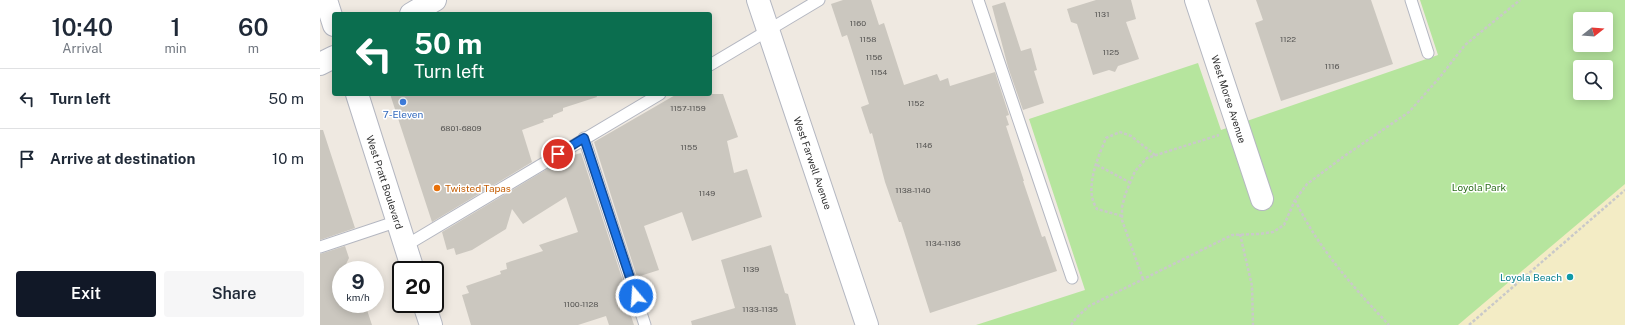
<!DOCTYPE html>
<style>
body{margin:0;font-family:"Public Sans",sans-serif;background:#f6f6f7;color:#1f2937;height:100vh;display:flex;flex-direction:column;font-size:15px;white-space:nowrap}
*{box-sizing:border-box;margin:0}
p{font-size:13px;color:#747a83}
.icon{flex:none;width:22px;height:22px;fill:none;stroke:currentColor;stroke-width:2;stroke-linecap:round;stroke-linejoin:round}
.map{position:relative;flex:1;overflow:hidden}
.sheet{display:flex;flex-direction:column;background:#fff;width:320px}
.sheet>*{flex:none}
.hud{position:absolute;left:12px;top:12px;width:380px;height:84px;border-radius:4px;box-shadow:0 2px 10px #0003;background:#0b6e4f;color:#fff;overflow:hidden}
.needle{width:26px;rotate:73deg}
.controls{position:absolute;left:1253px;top:12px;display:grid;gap:8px}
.controls a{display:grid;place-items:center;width:40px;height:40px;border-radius:4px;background:#fff;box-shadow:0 2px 10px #0003;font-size:20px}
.speed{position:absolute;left:12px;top:261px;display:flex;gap:8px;font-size:20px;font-weight:700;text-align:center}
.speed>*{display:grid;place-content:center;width:52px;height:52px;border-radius:50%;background:#fff;box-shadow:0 2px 10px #0003;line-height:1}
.speed small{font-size:10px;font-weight:400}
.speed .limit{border:2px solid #111;border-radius:6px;background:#fff;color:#111}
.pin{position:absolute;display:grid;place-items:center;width:34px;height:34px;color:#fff;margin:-17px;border:2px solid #fff;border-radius:50%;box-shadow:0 1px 4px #0007}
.me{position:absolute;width:44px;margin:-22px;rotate:342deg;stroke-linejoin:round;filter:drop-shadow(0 0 3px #0008)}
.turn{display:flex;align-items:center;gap:14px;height:84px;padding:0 16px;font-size:18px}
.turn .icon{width:52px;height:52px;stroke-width:2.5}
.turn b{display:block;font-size:28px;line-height:34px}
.eta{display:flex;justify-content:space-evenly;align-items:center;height:68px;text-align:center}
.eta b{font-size:24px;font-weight:600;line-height:28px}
.cta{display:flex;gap:8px;margin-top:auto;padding:8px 16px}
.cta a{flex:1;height:46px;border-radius:4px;background:#111827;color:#fff;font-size:16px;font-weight:600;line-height:46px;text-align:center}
.cta a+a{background:#f6f6f7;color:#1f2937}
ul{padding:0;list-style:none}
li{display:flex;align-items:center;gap:12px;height:60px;padding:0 16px;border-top:1px solid #e0e1e3}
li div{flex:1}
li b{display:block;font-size:15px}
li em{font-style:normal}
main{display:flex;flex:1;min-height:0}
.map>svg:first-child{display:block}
</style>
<main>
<section class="sheet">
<div class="eta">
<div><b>10:40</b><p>Arrival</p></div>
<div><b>1</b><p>min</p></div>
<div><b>60</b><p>m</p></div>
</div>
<ul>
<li><svg class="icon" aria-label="left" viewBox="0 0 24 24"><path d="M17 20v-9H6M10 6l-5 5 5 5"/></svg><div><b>Turn left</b></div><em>50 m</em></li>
<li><svg class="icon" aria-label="arrive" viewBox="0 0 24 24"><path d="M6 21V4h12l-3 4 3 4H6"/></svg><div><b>Arrive at destination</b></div><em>10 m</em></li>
</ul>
<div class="cta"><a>Exit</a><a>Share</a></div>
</section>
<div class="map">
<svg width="1305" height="325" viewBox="0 0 1305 325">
<rect width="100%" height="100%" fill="#efe9e1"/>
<!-- green -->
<path fill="#b6e59e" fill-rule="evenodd" d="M1100 0H1305V325H656L765 290 709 119 878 63 901 130 1118 55ZM1260 19H1286V45H1260ZM1260 67H1286V93H1260Z"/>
<!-- sand -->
<path fill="#f3ecc5" d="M1305 184V325H1138Z"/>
<!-- building -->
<path fill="#cbc7bf" d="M523 0H551L559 25 564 23 584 85 617 74 620 81 628 78 630 86 675 72 689 115 686 116 689 125 686 126 704 181H703L722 237 725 236 737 271 610 313 581 222H579L565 182 552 133 550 134 541 107 549 104 527 35 522 37 511 4Z
M776 0H811L816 19 806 22 819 59 798 66 795 72 789 70 773 75 757 24 751 22 747 9Z
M936 0H1051L1073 64 961 101 935 23 943 20Z
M685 2 701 51 711 48 717 70 714 71 724 103 703 110 688 67 672 6Z
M70 94H276L277 97 243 108V111L233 115V117L223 120 224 122 202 130 212 162 112 222Z
M357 94H403L418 137 407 141 414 173 427 169 442 217 372 241 362 212 324 226 339 270 317 277 274 142Z
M0 130H3L35 228 0 240Z
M261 153 303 281 300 282 314 325H289L286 316 258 325H151L142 295 149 293 146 286 181 274 180 271 187 269 186 263 223 251 219 245 258 232 246 197 203 224 192 209 186 229 152 250 136 255 134 248 127 250 122 232 247 157Z
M451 245 465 293 468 294 476 325H372L371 321 415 308 401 260Z
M25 246 29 258 23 270H21V304H45L52 325H0V254Z"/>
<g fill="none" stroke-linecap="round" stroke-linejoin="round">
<defs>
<path id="lane" d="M658 0 752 278
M1091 0 1108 53
M390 65 499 0
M264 138 325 325
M85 246 340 94
M0 247 78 221"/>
<path id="street" d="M438 0 547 325
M876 0 942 199
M37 94 93 270
M104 304 111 325"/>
<path id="secondary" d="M6 0 14 25
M91 14 115 0
M0 64 14 57"/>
</defs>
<!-- lane casing -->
<use href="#lane" stroke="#b4b7c1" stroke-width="13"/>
<!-- street casing -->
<use href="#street" stroke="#b4b7c1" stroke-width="24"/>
<!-- secondary casing -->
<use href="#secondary" stroke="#b4b7c1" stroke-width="24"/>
<!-- path -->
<path stroke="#c9c9c9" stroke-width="2.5" stroke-dasharray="3 2" stroke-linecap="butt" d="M777 165 809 182
M975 200C998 248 1033 287 1069 325
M802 216 777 209C775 206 773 201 772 197 769 177 779 155 786 138L800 132 811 136 835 155
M920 234 932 286 933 325
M823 279 802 220V207L805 195 815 171 827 158 899 135
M751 325 757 317 769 306 912 235 939 234 953 232 964 225 975 200 987 184 1023 157 1089 112 1120 77 1145 45 1200 0
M1149 325 1305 190"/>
<!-- lane -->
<use href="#lane" stroke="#fff" stroke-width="11"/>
<!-- street -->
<use href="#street" stroke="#fff" stroke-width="22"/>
<!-- secondary -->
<use href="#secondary" stroke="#fff" stroke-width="22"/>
</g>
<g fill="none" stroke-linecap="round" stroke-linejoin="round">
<defs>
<path id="route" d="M238 154 264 138 316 296"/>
</defs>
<!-- route casing -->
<use href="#route" stroke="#114b97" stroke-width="10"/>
<!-- route -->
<use href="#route" stroke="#1a73e8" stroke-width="7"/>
</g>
<!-- markers -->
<circle fill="#3f7fe0" stroke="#fff" stroke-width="1.5" cx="83" cy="102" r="4"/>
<circle fill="#e8710a" stroke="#fff" stroke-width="1.5" cx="117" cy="188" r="4"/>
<circle fill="#0f9aa8" stroke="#fff" stroke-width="1.5" cx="1250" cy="277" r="4"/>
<g text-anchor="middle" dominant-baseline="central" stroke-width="3" stroke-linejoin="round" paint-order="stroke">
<!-- number labels -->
<g font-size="8" fill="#555452">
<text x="782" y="14">1131</text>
<text x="538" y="23">1160</text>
<text x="548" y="39">1158</text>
<text x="968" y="39">1122</text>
<text x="791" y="52">1125</text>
<text x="554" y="57">1156</text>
<text x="1012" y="66">1116</text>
<text x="559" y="72">1154</text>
<text x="596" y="103">1152</text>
<text x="368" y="108">1157-1159</text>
<text x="141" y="128">6801-6809</text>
<text x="604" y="145">1146</text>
<text x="369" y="147">1155</text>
<text x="593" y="190">1138-1140</text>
<text x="387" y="193">1149</text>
<text x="623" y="243">1134-1136</text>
<text x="431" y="269">1139</text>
<text x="261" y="304">1100-1128</text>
<text x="440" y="309">1133-1135</text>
</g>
<!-- street labels -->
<g font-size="10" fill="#2e2e2e" stroke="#fff">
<text transform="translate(909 99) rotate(72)">West Morse Avenue</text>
<text transform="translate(493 163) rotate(71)">West Farwell Avenue</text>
<text transform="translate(65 182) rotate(72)">West Pratt Boulevard</text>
</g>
<!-- shop labels -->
<g font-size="10" fill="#366cbe" stroke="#fff">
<text x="83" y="114">7-Eleven</text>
</g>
<!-- park labels -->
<g font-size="10" fill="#2c6e1b" stroke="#fff">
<text x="1159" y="187">Loyola Park</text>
</g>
<!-- food labels -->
<g font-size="10" fill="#c56008" stroke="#fff" text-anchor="start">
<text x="125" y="188">Twisted Tapas</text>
</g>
<!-- culture labels -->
<g font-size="10" fill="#0d838f" stroke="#fff" text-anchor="end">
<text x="1242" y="277">Loyola Beach</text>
</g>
</g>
</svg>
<div class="controls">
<a><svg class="needle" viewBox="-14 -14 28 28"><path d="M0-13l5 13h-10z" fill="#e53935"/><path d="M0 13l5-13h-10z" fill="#747a83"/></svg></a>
<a><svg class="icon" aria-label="search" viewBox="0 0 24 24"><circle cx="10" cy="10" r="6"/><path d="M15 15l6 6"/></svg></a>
</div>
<div class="speed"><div>9<small>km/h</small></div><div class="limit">20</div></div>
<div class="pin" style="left:238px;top:154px;background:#d93025"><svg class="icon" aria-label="arrive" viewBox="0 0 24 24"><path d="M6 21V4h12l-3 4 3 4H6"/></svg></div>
<svg class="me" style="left:316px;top:296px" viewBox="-20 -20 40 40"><circle r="17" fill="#1a73e8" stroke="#fff" stroke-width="3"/><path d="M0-11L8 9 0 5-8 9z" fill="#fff"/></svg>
<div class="hud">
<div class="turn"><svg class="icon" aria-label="left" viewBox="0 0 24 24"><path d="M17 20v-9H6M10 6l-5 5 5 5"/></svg><div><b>50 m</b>Turn left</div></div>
</div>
</div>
</main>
